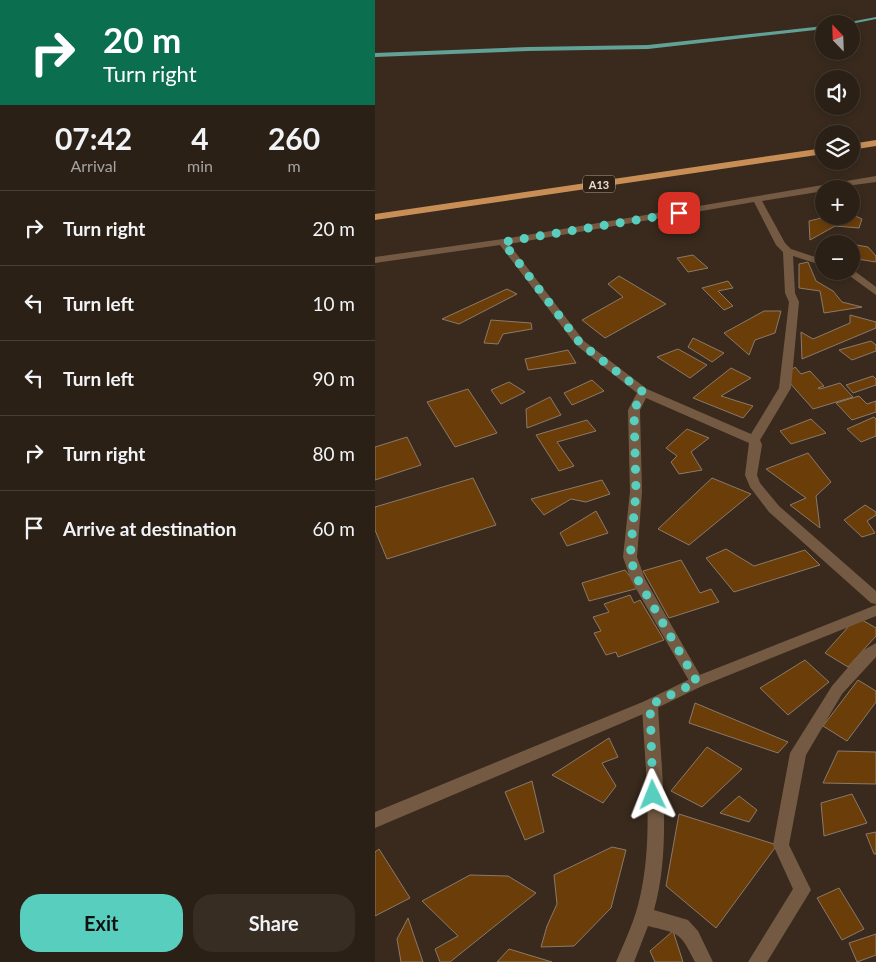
<!DOCTYPE html>
<meta charset="utf-8">
<style>
body{margin:0;font-family:Lato,sans-serif;background:#372d23;color:#f1f3f6;height:100vh;display:flex;flex-direction:column;font-size:19px;white-space:nowrap}
*{box-sizing:border-box;margin:0}
p{font-size:16px;color:#a6a3a1}
.icon{flex:none;width:28px;height:28px;fill:none;stroke:currentColor;stroke-width:2;stroke-linecap:round;stroke-linejoin:round}
.map{position:relative;flex:1;overflow:hidden}
.side{display:flex;flex-direction:column;background:#2b2016;width:375px}
.side>*{flex:none}
.banner{background:#0b6e4f;color:#fff;overflow:hidden}
.needle{width:32px;rotate:337deg}
.fabs{position:absolute;left:440px;top:15px;display:grid;gap:10px}
.fabs a{display:grid;place-items:center;width:45px;height:45px;border-radius:50%;background:#2b2016;box-shadow:0 2px 8px #0003,0 0 0 1px #473e35;font-size:25px}
.pin{position:absolute;display:grid;place-items:center;width:42px;height:42px;color:#fff;margin:-21px;border-radius:10px;box-shadow:0 2px 8px #0006}
.me{position:absolute;width:55px;margin:-28px;rotate:358deg;stroke-linejoin:round;filter:drop-shadow(0 0 4px #0008)}
.turn{display:flex;align-items:center;gap:18px;height:105px;padding:0 20px;font-size:22px}
.turn .icon{width:65px;height:65px;stroke-width:2.5}
.turn b{display:block;font-size:35px;line-height:42px}
.eta{display:flex;justify-content:space-evenly;align-items:center;height:85px;text-align:center}
.eta b{font-size:30px;font-weight:700;line-height:35px}
.action{display:flex;gap:10px;margin-top:auto;padding:10px 20px}
.action a{flex:1;height:58px;border-radius:20px;background:#58cebf;color:#111;font-size:20px;font-weight:700;line-height:58px;text-align:center}
.action a+a{background:#372d23;color:#f1f3f6}
ul{padding:0;list-style:none}
li{display:flex;align-items:center;gap:15px;height:75px;padding:0 20px;border-top:1px solid #473e35}
li div{flex:1}
li b{display:block;font-size:19px}
li em{font-style:normal}
main{display:flex;flex:1;min-height:0}
.map>svg:first-child{display:block}
</style>
<main>
<section class="side">
<div class="banner">
<div class="turn"><svg class="icon" aria-label="right" viewBox="0 0 24 24"><path d="M7 20v-9h11M14 6l5 5-5 5"/></svg><div><b>20 m</b>Turn right</div></div>
</div>
<div class="eta">
<div><b>07:42</b><p>Arrival</p></div>
<div><b>4</b><p>min</p></div>
<div><b>260</b><p>m</p></div>
</div>
<ul>
<li><svg class="icon" aria-label="right" viewBox="0 0 24 24"><path d="M7 20v-9h11M14 6l5 5-5 5"/></svg><div><b>Turn right</b></div><em>20 m</em></li>
<li><svg class="icon" aria-label="left" viewBox="0 0 24 24"><path d="M17 20v-9H6M10 6l-5 5 5 5"/></svg><div><b>Turn left</b></div><em>10 m</em></li>
<li><svg class="icon" aria-label="left" viewBox="0 0 24 24"><path d="M17 20v-9H6M10 6l-5 5 5 5"/></svg><div><b>Turn left</b></div><em>90 m</em></li>
<li><svg class="icon" aria-label="right" viewBox="0 0 24 24"><path d="M7 20v-9h11M14 6l5 5-5 5"/></svg><div><b>Turn right</b></div><em>80 m</em></li>
<li><svg class="icon" aria-label="arrive" viewBox="0 0 24 24"><path d="M6 21V4h12l-3 4 3 4H6"/></svg><div><b>Arrive at destination</b></div><em>60 m</em></li>
</ul>
<div class="action"><a>Exit</a><a>Share</a></div>
</section>
<div class="map">
<svg width="501" height="962" viewBox="0 0 501 962">
<rect width="100%" height="100%" fill="#392a1d"/>
<g fill="none" stroke-linecap="round" stroke-linejoin="round">
<!-- stream -->
<path fill="#61a196" fill-rule="evenodd" d="M501 17V19L476 24H464Z
M449 26V29L273 49 153 51 0 57V53L153 47 273 45Z"/>
</g>
<!-- building -->
<path fill="#6b3e09" stroke="#8a796a" d="M476 214 487 219 484 228 460 226 435 240 434 221 455 216H476Z
M476 244 493 247 501 256V262L476 258Z
M318 255 333 268 313 272 302 258Z
M433 262 441 281 458 291 467 302 487 307 449 313 445 291 424 288V264Z
M244 276 291 304 230 338 207 320 248 297 233 284Z
M353 281 358 288 343 291 358 306 349 310 327 288Z
M132 289 142 294 84 324 67 319Z
M389 311H406L400 333 380 340 374 355 349 333Z
M475 315 501 322V328L427 359 426 332 438 339 475 323Z
M116 320 156 323 157 329 128 334 123 344 109 343Z
M318 338 349 353 337 362 313 347Z
M496 341 501 345V351L477 360 464 350Z
M303 349 332 365 315 378 282 357Z
M193 350 201 363 153 370 150 359Z
M420 367 426 374 435 371 449 386 443 388 445 389 465 383 478 397 438 409 414 382V372Z
M356 368 376 378 346 396 378 406 368 418 318 398Z
M498 376 501 379V385L478 393 471 385Z
M217 380 229 391 197 405 189 393Z
M134 382 150 392 126 404 116 390Z
M93 389 122 433 80 447 52 402Z
M484 396 492 404 501 401V412L477 420 461 403Z
M175 397 186 415 152 428 151 409Z
M499 417 501 419V436L486 442 472 429Z
M436 419 451 433 416 444 405 431Z
M212 420 221 431 182 442 199 466 184 471 161 435Z
M312 429 334 438 316 452 327 470 304 474 296 462 302 456 291 448Z
M32 437 46 465 0 480V447Z
M433 453 456 482 441 496 445 528 415 505 431 498 391 469Z
M98 478 121 525 12 559 0 530V507Z
M337 478 376 494 314 545 283 529Z
M227 480 235 494 211 502 196 499 169 515 156 499Z
M490 505 501 512V515L492 521 500 533 487 537 469 520Z
M221 511 233 533 192 546 185 533Z
M351 549 379 566 430 550 445 565 359 592 331 558Z
M306 560 325 593 336 589 344 602 294 618 268 571Z
M250 570 264 588 214 601 207 583Z
M255 595 259 603 265 600 289 640 243 657 241 652 231 655 219 633 226 631 218 617 234 612 229 604Z
M482 617 501 628V636L473 667 450 653Z
M430 660 454 682 413 715 385 688Z
M483 680 501 691V702L472 741 448 726Z
M320 703 413 742 403 753 314 723Z
M234 738 243 757 227 763 241 786 228 803 177 775Z
M332 747 367 769 327 807 296 791Z
M463 751 501 752V784L448 783Z
M157 781 169 832 150 840 130 792Z
M477 794 492 823 449 836 446 803Z
M364 796 382 810 374 822 345 813Z
M304 814 402 845 341 928 291 886Z
M501 832V854H499L491 834Z
M237 847 251 850 236 908 199 946 166 947 172 926 182 904 179 875Z
M4 849 35 898 0 916V852Z
M95 875 133 876 161 893 75 962H65L60 949 83 936 47 901Z
M464 888 489 929 467 940 442 898Z
M33 918 48 962H26L22 939Z
M298 931 308 962H280L275 951Z
M501 934V955L482 962 474 943Z
M134 949 177 962H122Z"/>
<g fill="none" stroke-linecap="round" stroke-linejoin="round">
<!-- minor -->
<path fill="#755a43" fill-rule="evenodd" d="M501 176V182L449 189V191L387 201 410 243 416 249 449 260V266L418 256 420 293 424 302 416 388 385 440 387 445 382 475 385 483 404 506 501 591V604L496 603 394 512 375 487 370 475 374 443 271 398 265 410 267 492 262 557 270 579 329 682 327 686 322 688 317 686 256 580 248 557 255 492 253 410 262 393 201 345 125 245 0 263V257L128 239ZM379 202 401 245 408 252 410 293 414 302 404 388 376 434 272 389 209 341 134 244Z
M477 269 501 287V295L468 271H476Z
M501 643V657L467 694 431 755 414 845 436 890 392 962H373L418 889 398 845 415 753 457 686 487 651Z
M275 699 280 701 283 705C286 770 297 847 279 910L313 920 323 931 338 962H320C305 932 305 934 273 926L259 962H241C250 941 260 920 265 897 279 835 270 768 267 705L270 701Z"/>
<!-- tertiary -->
<path fill="#755a43" fill-rule="evenodd" d="M501 605V616L327 686 280 709 0 828V812L270 701 317 678Z"/>
<!-- trunk -->
<path fill="#c88e56" fill-rule="evenodd" d="M501 140V146L476 150V144Z
M449 148V154L0 220V214Z"/>
</g>
<g fill="none" stroke-linecap="round" stroke-linejoin="round">
<!-- route -->
<path stroke="#58cebf" stroke-width="9" stroke-dasharray="0 16.2" d="M278 795 275 705 322 682 263 580 255 558 261 492 259 410 268 392 205 343 128 242 304 213"/>
</g>
<g text-anchor="middle" dominant-baseline="central" stroke-width="5" stroke-linejoin="round" paint-order="stroke">
<!-- shield labels -->
<rect fill="#2e2013" stroke="#b0a69c" stroke-width="1" x="208" y="175.5" width="32" height="17" rx="4"/>
<g font-size="11" font-weight="bold" fill="#e8dfd6">
<text x="224" y="184">A13</text>
</g>
</g>
</svg>
<div class="fabs">
<a><svg class="needle" viewBox="-14 -14 28 28"><path d="M0-13l5 13h-10z" fill="#e53935"/><path d="M0 13l5-13h-10z" fill="#a6a3a1"/></svg></a>
<a><svg class="icon" aria-label="sound" viewBox="0 0 24 24"><path d="M4 9h4l5-4v14l-5-4H4zM17 9q2 3 0 6"/></svg></a>
<a><svg class="icon" aria-label="layers" viewBox="0 0 24 24"><path d="M12 4l9 5-9 5-9-5zM3 14l9 5 9-5"/></svg></a>
<a>+</a>
<a>−</a>
</div>
<div class="pin" style="left:304px;top:213px;background:#d93025"><svg class="icon" aria-label="arrive" viewBox="0 0 24 24"><path d="M6 21V4h12l-3 4 3 4H6"/></svg></div>
<svg class="me" style="left:278px;top:795px" viewBox="-20 -20 40 40"><path d="M0-17L14 15 0 8-14 15z" fill="#58cebf" stroke="#fff" stroke-width="4"/></svg>
</div>
</main>
